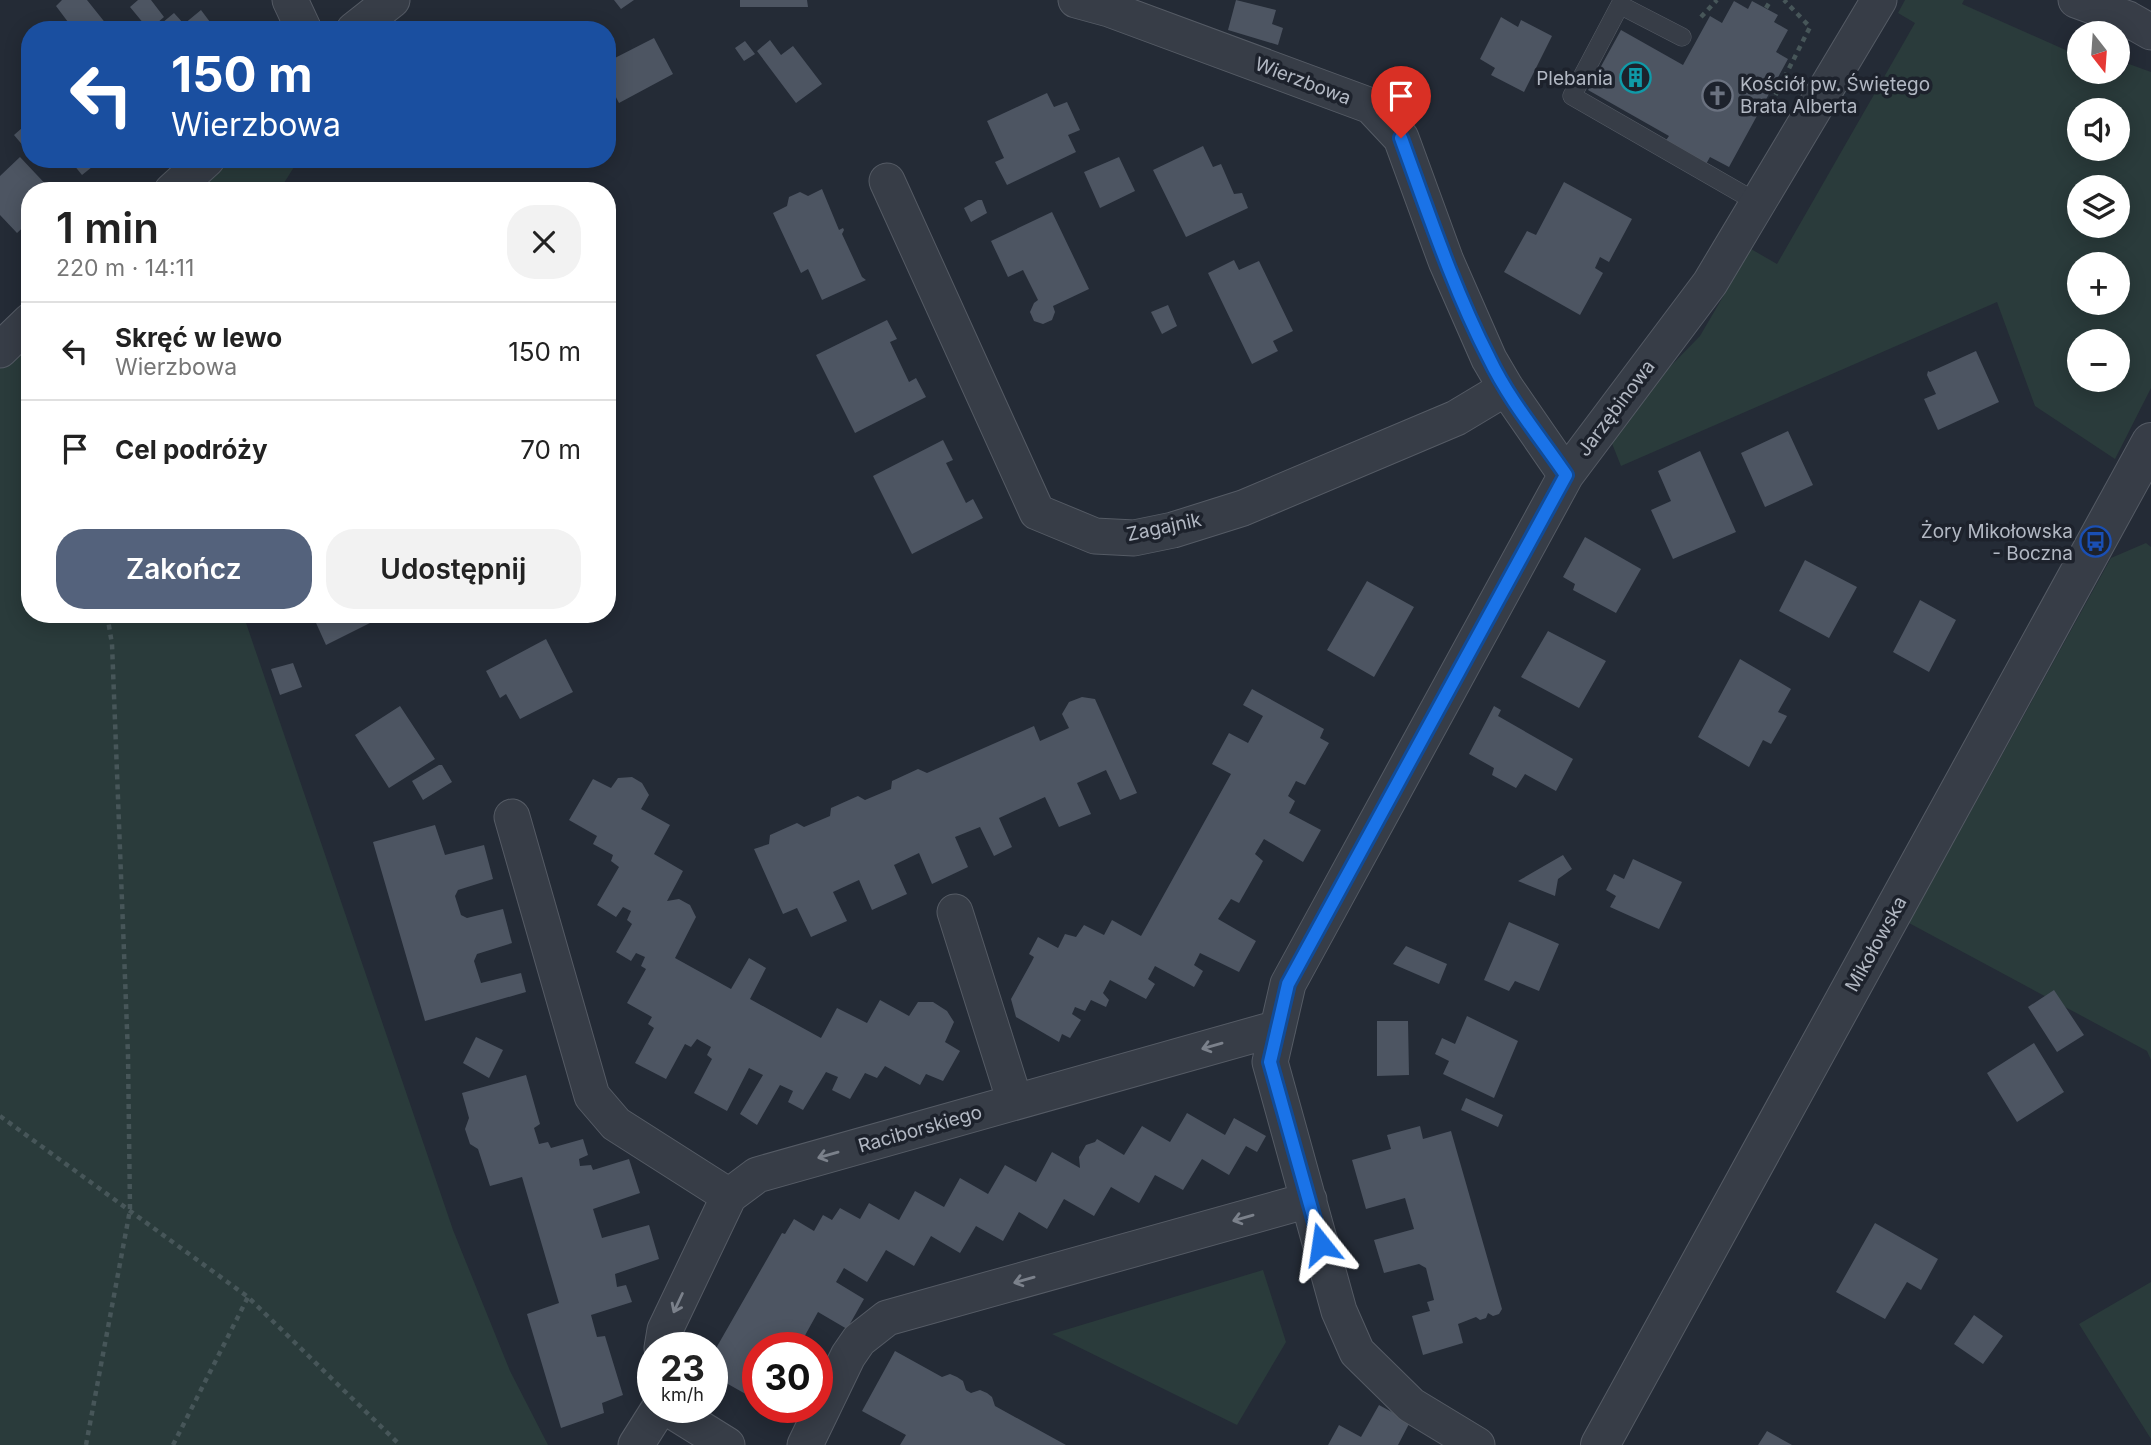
<!DOCTYPE html>
<html lang="pl">
<meta charset="utf-8">
<style>
body{margin:0;font-family:Inter,sans-serif;background:#f2f2f2;color:#222;height:100vh;display:flex;flex-direction:column;font-size:26px;white-space:nowrap}
*{box-sizing:border-box;margin:0}
p{font-size:23px;color:#767676}
.icon{flex:none;width:38px;height:38px;fill:none;stroke:currentColor;stroke-width:2;stroke-linecap:round;stroke-linejoin:round}
.map{position:relative;flex:1;overflow:hidden}
.drawer{position:absolute;left:21px;top:182px;width:595px;height:441px;display:flex;flex-direction:column;background:#fff;border-radius:28px;box-shadow:0 4px 18px #0003}
.drawer>*{flex:none}
.banner{position:absolute;left:21px;top:21px;width:595px;height:147px;border-radius:28px;box-shadow:0 4px 18px #0003;background:#1a4fa0;color:#fff;overflow:hidden}
.needle{width:46px;rotate:163deg}
.buttons{position:absolute;left:2067px;top:21px;display:grid;gap:14px}
.buttons a{display:grid;place-items:center;width:63px;height:63px;border-radius:50%;background:#fff;box-shadow:0 4px 18px #0003;font-size:35px}
.speed{position:absolute;left:637px;top:1332px;display:flex;gap:14px;font-size:35px;font-weight:700;text-align:center}
.speed>*{display:grid;place-content:center;width:91px;height:91px;border-radius:50%;background:#fff;box-shadow:0 4px 18px #0003;line-height:1}
.speed small{font-size:18px;font-weight:400}
.speed .limit{border:10px solid #d22;background:#fff;color:#111}
.pin{position:absolute;display:grid;place-items:center;width:60px;height:60px;color:#fff;margin:-72px -30px;border-radius:50% 50% 50% 0;rotate:-45deg;box-shadow:0 0 7px #0007}
.pin .icon{rotate:45deg}
.me{position:absolute;width:77px;margin:-38px;rotate:345deg;stroke-linejoin:round;filter:drop-shadow(0 0 5px #0008)}
.turn{display:flex;align-items:center;gap:24px;height:147px;padding:0 35px;font-size:32px}
.turn .icon{width:91px;height:91px;stroke-width:2.5}
.turn b{display:block;font-size:49px;line-height:60px}
.round{display:grid;place-items:center;flex:none;width:74px;height:74px;border-radius:28px;background:#f2f2f2}
.head{display:flex;align-items:center;justify-content:space-between;height:119px;padding:0 35px}
h1{font-size:42px;font-weight:600;line-height:52px}
.primary-button{display:flex;gap:14px;margin-top:auto;padding:14px 35px}
.primary-button a{flex:1;height:80px;border-radius:28px;background:#54627c;color:#fff;font-size:28px;font-weight:600;line-height:80px;text-align:center}
.primary-button a+a{background:#f2f2f2;color:#222}
ul{padding:0;list-style:none}
li{display:flex;align-items:center;gap:21px;height:98px;padding:0 35px;border-top:2px solid #e0e0e0}
li div{flex:1}
li b{display:block;font-size:26px}
li em{font-style:normal}
.map>svg:first-child{display:block}
</style>
<div class="map">
<svg width="2151" height="1445" viewBox="0 0 2151 1445">
<rect width="100%" height="100%" fill="#242b36"/>
<!-- green -->
<path fill="#2a3b3b" fill-rule="evenodd" d="M1905 0H1964L1962 4 2079 56V72H2113L2122 75 2129 64 2151 72V388L2115 459 2035 406 1997 302 1621 466 1609 436 1661 376 1700 336 1751 249 1777 264 1915 23 1898 13ZM2079 110H2118V149H2079ZM2079 187H2118V226H2079ZM2079 264H2118V303H2079ZM2079 341H2118V380H2079Z
M230 159H299L279 191H195Z
M30 341V614H243L453 1230 510 1371 548 1445H0V368Z
M2146 543 2151 547V1060L2147 1051 1909 923 2111 558Z
M1263 1270 1286 1342 1237 1425 1052 1334Z
M2151 1282V1439L2079 1324Z"/>
<!-- building -->
<path fill="#4d5562" d="M62 0H87L107 25 101 30H74L56 6Z
M138 0H151L164 17 149 30 130 7Z
M614 0H634L621 9Z
M740 0H807L808 7H740Z
M1236 0 1276 10 1272 24 1283 28 1278 45 1228 30Z
M1734 1 1748 9 1752 1 1778 15 1774 22 1788 30 1776 52 1788 59 1729 167 1710 157 1705 166 1664 143 1669 136 1588 90 1621 30 1683 65 1710 16 1722 23Z
M201 10 216 30H167L162 23 174 13 184 24Z
M1501 17 1518 27 1521 20 1552 36 1524 92 1491 75 1495 68 1480 59Z
M654 38 673 74 619 103 607 80V62Z
M770 40 781 55 793 46 822 84 796 103 757 51Z
M745 41 755 54 744 61 735 48Z
M1047 93 1054 107 1067 102 1080 130 1068 135 1076 152 1007 185 995 162 1004 158 987 121Z
M30 121V154L14 135Z
M1203 146 1213 167 1221 164 1234 194 1242 193 1248 208 1186 237 1153 170Z
M20 157 52 191H30V221L17 233 0 215V176Z
M1119 157 1135 191 1100 208 1084 172Z
M69 159H102L82 175Z
M1564 182 1632 219 1609 262 1600 257 1595 268 1603 273 1580 315 1504 272 1527 231 1536 235Z
M822 189 839 230 843 228 844 230 842 234 862 277 866 280 822 300 808 269 801 273 773 213 787 206 789 197 800 192 808 196Z
M978 200H982L987 213 971 222 964 208Z
M1052 212 1089 289 1053 306 1055 312 1052 320 1043 324 1034 321 1030 312 1034 303 1038 300 1023 270 1008 277 991 241Z
M1234 260 1239 270 1259 261 1293 331 1273 341 1278 351 1252 364 1208 273Z
M1168 305 1177 326 1162 334 1151 312Z
M887 320 897 339 890 342 909 382 916 378 926 397 855 433 816 355Z
M1976 351 1999 402 1938 430 1924 399 1936 394 1927 375 1928 371 1930 372Z
M1788 431 1813 485 1765 507 1741 453Z
M943 440 953 460 946 463 966 503 973 499 983 518 912 554 873 476Z
M1700 451 1736 532 1673 559 1651 510 1671 501 1658 471Z
M1585 537 1641 569 1616 613 1573 590 1575 584 1563 577Z
M1805 560 1857 587 1829 638 1779 611Z
M1367 581 1414 607 1374 677 1327 650Z
M1920 600 1956 620 1929 672 1893 652Z
M312 614H388L326 645Z
M1548 631 1606 661 1579 708 1521 677Z
M546 639 573 692 520 719 506 694 500 698 486 671Z
M1740 659 1791 689 1778 712 1787 716 1771 744 1763 740 1749 767 1698 737Z
M293 663 302 687 280 695 271 669Z
M1252 689 1324 729 1320 738 1329 743 1305 785 1296 781 1288 796 1295 801 1289 813 1321 830 1303 862 1264 839 1255 854 1263 861 1239 903 1231 899 1218 919 1256 941 1239 972 1200 953 1194 965 1203 971 1194 987 1155 966 1148 979 1155 984 1146 999 1110 980 1103 993 1109 1000 1106 1007 1091 1000 1085 1011 1075 1007 1072 1014 1081 1020 1070 1038 1062 1034 1059 1042 1016 1017 1011 999 1031 963 1034 957 1029 954 1038 937 1058 948 1065 934 1076 937 1084 925 1104 935 1112 920 1141 936 1231 774 1212 764 1229 733 1248 743 1263 716 1243 705Z
M1082 697 1095 699 1137 793 1120 800 1106 770 1077 783 1091 814 1059 827 1045 797 999 818 1012 847 994 856 980 827 955 837 968 867 932 884 919 853 894 865 907 894 872 910 859 880 833 892 847 921 811 937 797 908 783 914 754 849 769 844 770 835 797 823 804 827 830 816 831 808 858 796 865 800 891 789 892 781 918 769 927 773 1034 726 1040 741 1069 728 1062 714 1069 702Z
M400 706 435 759 389 788 355 735Z
M1494 706 1501 710 1498 716 1573 759 1556 791 1525 774 1516 788 1492 775 1494 768 1469 754Z
M439 765H442L452 782 423 800 412 781Z
M632 777 642 783 649 795 641 809 670 825 654 854 683 871 667 901 679 899 690 905 696 917 675 958 731 989 749 958 766 968 750 999 821 1038 837 1008 867 1023 880 1000 909 1016 918 1002H933L947 1011 954 1022 945 1042 960 1051 943 1081 926 1074 920 1085 885 1066 877 1078 865 1073 850 1099 832 1090 838 1077 826 1072 803 1110 788 1102 793 1091 780 1085 757 1125 740 1114 763 1075 749 1068 727 1111 694 1093 712 1059 707 1055 711 1047 697 1039 691 1047 685 1044 666 1079 635 1063 654 1028 648 1024 652 1017 627 1003 646 969 641 966 645 957 636 953 631 961 616 952 632 924 627 920 631 911 623 907 616 917 597 905 619 867 611 861 613 855 593 844 597 836 569 820 593 779 611 788 618 778Z
M435 825 445 855 484 845 493 879 458 890 455 896 461 915 467 918 503 909 512 943 477 954 474 961 481 983 521 973 526 992 425 1021 373 842Z
M1563 855 1572 869 1558 879 1555 896 1518 881Z
M1633 859 1682 882 1659 929 1610 907 1616 896 1606 890 1614 874 1624 879Z
M1509 922 1559 944 1539 991 1515 981 1509 991 1484 980Z
M1406 946 1447 964 1439 984 1393 964Z
M2054 990 2084 1035 2057 1052 2028 1007Z
M1467 1016 1518 1041 1494 1098 1443 1074 1449 1061 1435 1054 1442 1038 1455 1044Z
M1377 1021H1408L1409 1075 1377 1076Z
M476 1037 503 1050 489 1078 463 1063Z
M2034 1043 2064 1092 2017 1122 1987 1073Z
M526 1075 540 1124 534 1128 539 1144 548 1142 551 1148 583 1139 588 1155 579 1159 580 1166 591 1165 593 1170 629 1159 640 1193 593 1209 602 1238 649 1225 659 1259 615 1274 617 1287 626 1285 632 1302 591 1315 597 1337 605 1336 623 1395 602 1403 604 1413 561 1428 527 1314 559 1303 522 1177 490 1186 478 1149 470 1144 465 1129 469 1118 462 1093Z
M1466 1098 1503 1115 1498 1127 1461 1110Z
M1187 1113 1225 1135 1234 1118 1266 1136 1257 1152 1246 1146 1229 1175 1202 1159 1183 1190 1155 1175 1139 1203 1111 1187 1094 1216 1064 1199 1047 1229 1019 1212 1003 1241 976 1226 960 1253 931 1236 914 1266 886 1250 867 1282 844 1268 836 1282 864 1299 847 1329 818 1312 798 1348H758V1401L712 1375V1364L719 1352 715 1350 782 1233 785 1234 794 1219 814 1231 823 1215 832 1220 840 1208 860 1219 869 1203 899 1220 915 1191 944 1207 960 1178 988 1194 1005 1165 1036 1182 1052 1152 1080 1168 1079 1157 1086 1145 1095 1142 1097 1139 1124 1155 1142 1126 1170 1142Z
M1420 1126 1423 1139 1451 1131 1502 1309 1499 1314 1493 1316 1488 1313 1486 1318 1480 1320 1476 1317 1458 1324 1463 1343 1423 1355 1412 1316 1430 1311 1427 1302 1434 1300 1426 1268 1419 1264 1384 1273 1374 1240 1414 1229 1405 1198 1366 1209 1352 1160 1391 1149 1387 1135Z
M1875 1223 1938 1259 1921 1290 1907 1282 1885 1319 1836 1292Z
M1974 1315 2003 1336 1983 1364 1954 1344Z
M895 1351 942 1377 950 1374 957 1377 963 1381 966 1390 971 1393 980 1390 987 1393 992 1397 995 1406 1066 1445H900L906 1435 862 1411Z
M1379 1405 1410 1422 1398 1445H1328L1339 1425 1361 1437Z
M1767 1431 1792 1445H1758Z"/>
<g fill="none" stroke-linecap="round" stroke-linejoin="round">
<defs>
<path id="service" d="M1682 37 1620 5 1572 96 1758 203"/>
<path id="minor" d="M290 0 304 30
M1076 0 1109 9 1371 106 1401 138 1446 261 1489 359 1506 388 1566 475
M2076 0 2128 19 2151 32
M354 30 392 0
M887 181 1037 512 1095 536 1134 538 1173 530 1243 508 1456 418 1506 388
M172 191 207 159
M0 350 30 321
M512 817 592 1096 616 1124 729 1196
M955 912 1015 1102
M662 1348 665 1330 729 1196 757 1175 1278 1028
M666 1407 727 1445
M636 1445 660 1407
M805 1445 848 1356 859 1340 887 1318 1309 1200
M1477 1445 1411 1405 1357 1352 1339 1311 1270 1062 1288 984 1566 475 1710 283 1879 0"/>
<path id="tertiary" d="M1600 1445 2151 442"/>
</defs>
<!-- service casing -->
<use href="#service" stroke="#555b65" stroke-width="19"/>
<!-- minor casing -->
<use href="#minor" stroke="#555b65" stroke-width="37"/>
<!-- tertiary casing -->
<use href="#tertiary" stroke="#555b65" stroke-width="40"/>
<!-- path -->
<path stroke="#475659" stroke-width="4.5" stroke-dasharray="5 5" stroke-linecap="butt" d="M1766 8 1771 0
M1701 17 1717 0
M1771 104 1810 27 1784 0
M0 1116 248 1297 400 1445
M86 1445 130 1210 128 1055 112 644 107 614
M173 1445 248 1297"/>
<!-- service -->
<use href="#service" stroke="#373d47" stroke-width="18"/>
<!-- minor -->
<use href="#minor" stroke="#373d47" stroke-width="35"/>
<!-- tertiary -->
<use href="#tertiary" stroke="#373d47" stroke-width="38"/>
</g>
<!-- one-way arrows -->
<defs><path id="oneway-shaft" d="M-6 0H5M1.5-3L5.5 0L1.5 3" fill="none" stroke-width="1.6" stroke-linecap="round" stroke-linejoin="round" transform="scale(1.75)"/></defs>
<g stroke="#7b818b">
<use href="#oneway-shaft" transform="translate(1212 1046) rotate(164)"/>
<use href="#oneway-shaft" transform="translate(828 1155) rotate(164)"/>
<use href="#oneway-shaft" transform="translate(1243 1218) rotate(164)"/>
<use href="#oneway-shaft" transform="translate(1024 1280) rotate(164)"/>
<use href="#oneway-shaft" transform="translate(678 1303) rotate(115)"/>
</g>
<g fill="none" stroke-linecap="round" stroke-linejoin="round">
<defs>
<path id="route" d="M1321 1244 1270 1062 1288 984 1566 475C1540 437 1509 400 1489 358 1453 288 1428 212 1401 138"/>
</defs>
<!-- route casing -->
<use href="#route" stroke="#114b97" stroke-width="18"/>
<!-- route -->
<use href="#route" stroke="#1a73e8" stroke-width="12"/>
</g>
<!-- icons -->
<defs>
<symbol id="building-ring" viewBox="-11 -11 22 22"><circle r="9.5" fill="#1d222c" stroke="#0f9aa8" stroke-width="1.5"/><path d="M-4-6H4V6H1V3H-1V6H-4ZM-2.5-4.3h1.7v1.8h-1.7ZM.8-4.3h1.7v1.8H.8ZM-2.5-1h1.7V.8h-1.7ZM.8-1h1.7V.8H.8Z" fill="#0f9aa8"/></symbol>
<symbol id="church-ring" viewBox="-11 -11 22 22"><circle r="9.5" fill="#1d222c" stroke="#6b7280" stroke-width="1.5"/><path d="M-1.2-6h2.4v3.5h3.3v2.4h-3.3V6h-2.4V-.1h-3.3v-2.4h3.3Z" fill="#6b7280"/></symbol>
<symbol id="bus-ring" viewBox="-11 -11 22 22"><circle r="9.5" fill="#1d222c" stroke="#1a4fb4" stroke-width="1.5"/><path d="M-5-6H5V4H4V6H2V4H-2V6H-4V4H-5ZM-3.5-4V0h7V-4ZM-3.5 1.2v1.5H-2V1.2ZM2 1.2v1.5H3.5V1.2Z" fill="#1a4fb4"/></symbol>
</defs>
<g fill-rule="evenodd">
<use href="#building-ring" x="1618" y="60" width="35" height="35"/>
<use href="#church-ring" x="1700" y="78" width="35" height="35"/>
<use href="#bus-ring" x="2078" y="524" width="35" height="35"/>
</g>
<g text-anchor="middle" dominant-baseline="central" stroke-width="7" stroke-linejoin="round" paint-order="stroke">
<!-- poi labels -->
<g font-size="19" fill="#b2b8c3" stroke="#1d222c" text-anchor="end">
<text x="1613" y="78">Plebania</text>
<text x="1740" y="84" text-anchor="start">Kościół pw. Świętego<tspan x="1740" dy="22">Brata Alberta</tspan></text>
<text x="2073" y="531">Żory Mikołowska<tspan x="2073" dy="22">- Boczna</tspan></text>
</g>
<!-- street labels -->
<g font-size="19" fill="#b2b8c3" stroke="#1d222c">
<text transform="translate(1303 81) rotate(21)">Wierzbowa</text>
<text transform="translate(1616 408) rotate(-53)">Jarzębinowa</text>
<text transform="translate(1164 527) rotate(-12)">Zagajnik</text>
<text transform="translate(1876 944) rotate(-61)">Mikołowska</text>
<text transform="translate(920 1129) rotate(-16)">Raciborskiego</text>
</g>
</g>
</svg>
<div class="buttons">
<a><svg class="needle" viewBox="-14 -14 28 28"><path d="M0-13l5 13h-10z" fill="#e53935"/><path d="M0 13l5-13h-10z" fill="#767676"/></svg></a>
<a><svg class="icon" aria-label="sound" viewBox="0 0 24 24"><path d="M4 9h4l5-4v14l-5-4H4zM17 9q2 3 0 6"/></svg></a>
<a><svg class="icon" aria-label="layers" viewBox="0 0 24 24"><path d="M12 4l9 5-9 5-9-5zM3 14l9 5 9-5"/></svg></a>
<a>+</a>
<a>−</a>
</div>
<div class="speed"><div>23<small>km/h</small></div><div class="limit">30</div></div>
<div class="pin" style="left:1401px;top:138px;background:#d93025"><svg class="icon" aria-label="arrive" viewBox="0 0 24 24"><path d="M6 21V4h12l-3 4 3 4H6"/></svg></div>
<svg class="me" style="left:1321px;top:1244px" viewBox="-20 -20 40 40"><path d="M0-17L14 15 0 8-14 15z" fill="#1a73e8" stroke="#fff" stroke-width="4"/></svg>
<div class="banner">
<div class="turn"><svg class="icon" aria-label="left" viewBox="0 0 24 24"><path d="M17 20v-9H6M10 6l-5 5 5 5"/></svg><div><b>150 m</b>Wierzbowa</div></div>
</div>
<section class="drawer">
<div class="head"><div><h1>1 min</h1><p>220 m · 14:11</p></div><a class="round"><svg class="icon" aria-label="close" viewBox="0 0 24 24"><path d="M6 6l12 12M18 6L6 18"/></svg></a></div>
<ul>
<li><svg class="icon" aria-label="left" viewBox="0 0 24 24"><path d="M17 20v-9H6M10 6l-5 5 5 5"/></svg><div><b>Skręć w lewo</b><p>Wierzbowa</p></div><em>150 m</em></li>
<li><svg class="icon" aria-label="arrive" viewBox="0 0 24 24"><path d="M6 21V4h12l-3 4 3 4H6"/></svg><div><b>Cel podróży</b></div><em>70 m</em></li>
</ul>
<div class="primary-button"><a>Zakończ</a><a>Udostępnij</a></div>
</section>
</div>
